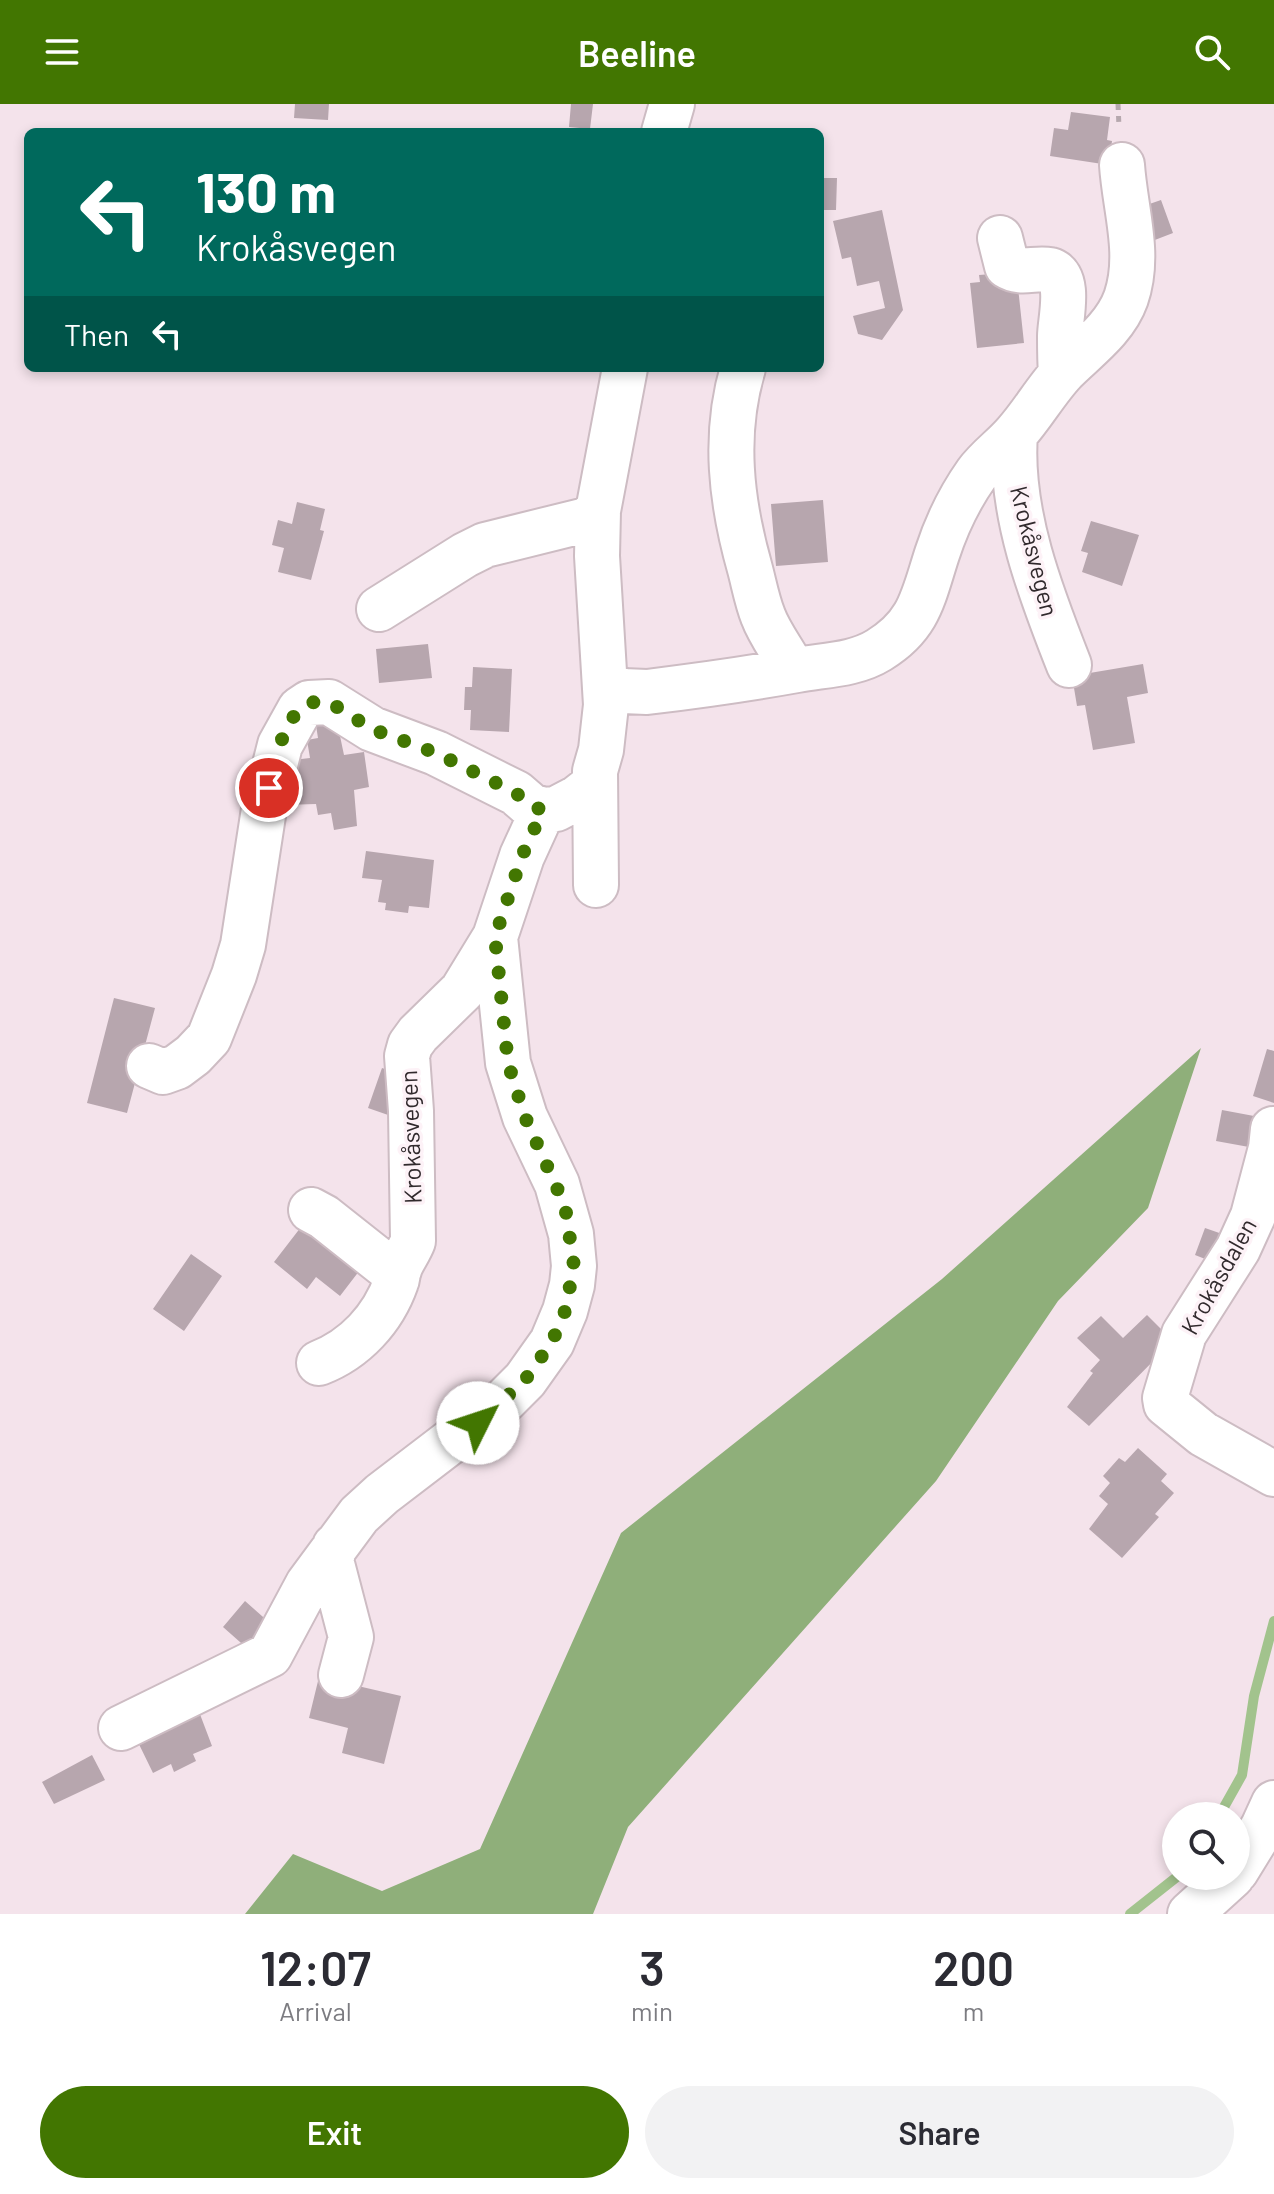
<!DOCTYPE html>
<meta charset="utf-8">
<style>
body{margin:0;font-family:Barlow,sans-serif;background:#f2f2f3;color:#2b2b33;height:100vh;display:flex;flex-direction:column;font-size:30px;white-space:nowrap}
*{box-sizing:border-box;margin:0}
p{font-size:26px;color:#7c7c81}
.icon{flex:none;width:44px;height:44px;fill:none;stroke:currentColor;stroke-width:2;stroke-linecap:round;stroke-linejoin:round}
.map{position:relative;height:1810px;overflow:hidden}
.panel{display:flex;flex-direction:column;background:#fff;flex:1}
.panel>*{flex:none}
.guide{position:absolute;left:24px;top:24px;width:800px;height:244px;border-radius:12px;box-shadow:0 4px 12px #0003;background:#00695c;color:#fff;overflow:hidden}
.controls{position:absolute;left:1162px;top:1698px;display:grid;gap:16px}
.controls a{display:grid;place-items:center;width:88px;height:88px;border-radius:50%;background:#fff;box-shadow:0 4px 12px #0003;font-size:40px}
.pin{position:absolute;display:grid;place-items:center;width:68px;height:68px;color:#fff;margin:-34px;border:4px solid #fff;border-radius:50%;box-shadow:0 2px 8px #0007}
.me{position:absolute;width:88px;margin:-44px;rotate:49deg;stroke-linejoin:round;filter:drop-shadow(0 0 6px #0008)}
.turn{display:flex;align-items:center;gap:28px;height:168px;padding:0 40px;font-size:36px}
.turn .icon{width:104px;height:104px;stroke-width:2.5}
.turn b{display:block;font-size:56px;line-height:68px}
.then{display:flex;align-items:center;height:76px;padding:0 40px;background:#0003;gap:16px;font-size:30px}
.eta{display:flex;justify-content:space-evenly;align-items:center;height:136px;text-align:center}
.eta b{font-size:48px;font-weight:600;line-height:56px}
.button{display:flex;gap:16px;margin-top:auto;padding:16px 40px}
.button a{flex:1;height:92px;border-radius:48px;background:#427601;color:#fff;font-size:32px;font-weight:600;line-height:92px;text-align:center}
.button a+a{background:#f2f2f3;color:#2b2b33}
header{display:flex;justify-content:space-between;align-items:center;height:104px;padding:0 40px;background:#427601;color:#fff;font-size:36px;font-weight:600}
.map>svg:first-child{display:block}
</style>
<header><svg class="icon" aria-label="menu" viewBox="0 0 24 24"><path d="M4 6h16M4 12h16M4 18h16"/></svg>Beeline<svg class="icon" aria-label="search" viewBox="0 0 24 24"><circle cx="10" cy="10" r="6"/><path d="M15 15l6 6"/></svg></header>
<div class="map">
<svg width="1274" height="1810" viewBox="0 0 1274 1810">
<rect width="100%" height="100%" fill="#f4e3eb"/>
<!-- forest -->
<path fill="#8faf7a" d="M1201 944 1148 1104 1058 1197 936 1377 628 1723 593 1810H245L293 1750 382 1787 480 1745 621 1429 942 1175Z"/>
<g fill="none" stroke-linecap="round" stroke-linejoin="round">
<!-- stream -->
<path stroke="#a2c38d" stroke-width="10" d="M1219 1712 1242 1671 1254 1592 1274 1517
M1130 1810 1178 1772"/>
</g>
<!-- building -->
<path fill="#b7a6ae" d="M295 0H329L328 16 294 14Z
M571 0H593L590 25 569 23Z
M1071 8 1110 13 1107 36 1112 37 1109 61 1050 52 1054 24 1068 26Z
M820 74H837L836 106H820Z
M1161 96 1173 129 1147 139 1135 105Z
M882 106 903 206 882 236 858 230 853 212 885 204 879 177 857 182 851 153 842 155 833 117Z
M992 170 1017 174 1024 239 977 244 970 179 980 178 979 171Z
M823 396 828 458 776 462 771 400Z
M297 398 325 405 320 426 324 427 311 476 278 468 284 444 272 441 278 416 292 420Z
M1091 417 1139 431 1122 482 1082 468 1088 449 1081 447Z
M428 540 432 574 379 579 376 545Z
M1143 560 1148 589 1127 593 1135 639 1093 646 1085 601 1077 602 1072 572Z
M473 563 512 565 509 628 470 626 471 606H464L465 583H472Z
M336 613 344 651 364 648 369 683 354 686 357 722 334 726 331 709 318 711 316 700 284 701V657L310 654 307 636 318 634 315 615Z
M366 747 434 756 429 804 409 802 408 809 385 806 386 799 378 798 382 776 362 774Z
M114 894 155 904 127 1009 87 999Z
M1267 945 1274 947V999L1253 992Z
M382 964 405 972 391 1012 368 1004Z
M1222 1006 1254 1012 1249 1043 1216 1037Z
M301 1123 363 1162 340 1192 316 1173 307 1185 274 1158Z
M1205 1124 1228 1132 1218 1160 1195 1151Z
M191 1150 222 1172 184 1227 153 1205Z
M1147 1211 1173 1237 1089 1322 1067 1303 1093 1269 1090 1267 1100 1256 1077 1234 1101 1212 1123 1234Z
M1138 1344 1167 1370 1161 1377 1174 1389 1155 1410 1159 1413 1122 1454 1089 1425 1108 1400 1099 1392 1110 1379 1103 1372 1119 1354 1125 1358Z
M245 1497 271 1520 249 1546 223 1523Z
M319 1573 401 1592 384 1660 342 1649 348 1624 309 1614Z
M198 1605 212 1642 193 1650 196 1657 174 1668 171 1660 153 1669 134 1630Z
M92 1651 105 1676 54 1700 42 1678Z"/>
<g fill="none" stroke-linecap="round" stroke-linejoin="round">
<defs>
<path id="minor" d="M664 28 672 0
M1000 134 1007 162C1021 171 1035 163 1050 166 1072 172 1060 216 1060 232 1060 244 1060 257 1061 270
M743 264C723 331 731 398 750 465 754 480 757 497 763 512 770 531 784 548 793 566
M1015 330C1009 408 1041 490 1069 561
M379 505 465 451 485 441 586 416 598 407
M605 579 623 587 647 588C697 582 747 575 797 566 824 561 855 561 879 546 920 521 923 493 937 450 946 422 960 393 977 369 988 354 1004 343 1015 330 1033 310 1046 286 1064 267 1086 245 1115 225 1126 194 1141 150 1125 106 1122 61
M596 781 595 667 601 646 606 601 597 452 598 407 625 264
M149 962 163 968 177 963 193 951 209 934 234 871 243 841 264 705 280 641 300 605 309 599 329 598 372 625 436 649 516 689 531 702 543 706 556 705 577 694 591 683 595 676
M1273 1025 1271 1044 1253 1112 1238 1145 1184 1230 1165 1294 1166 1300 1203 1330 1274 1370
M311 1106 324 1113 391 1166 399 1164
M319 1259C355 1245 383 1215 396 1178 398 1174 397 1170 399 1166 401 1157 409 1148 413 1137L411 1007 407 952 410 941 418 930 462 887 495 833 522 752 543 706
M335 1442 331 1456 351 1533 341 1571
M121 1624 270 1551 308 1480 359 1411 382 1390 505 1296 525 1276 552 1238 565 1207 572 1181 574 1162 571 1130 557 1080 525 1013 508 959 495 833
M1236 1767 1263 1723 1274 1699
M1190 1810 1232 1772"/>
</defs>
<!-- minor casing -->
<use href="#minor" stroke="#cdbcc3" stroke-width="48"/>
<!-- path -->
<path stroke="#b6a8ae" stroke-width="5" stroke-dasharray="6 6" stroke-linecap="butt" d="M1118 0 1119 23"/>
<!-- minor -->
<use href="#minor" stroke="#fff" stroke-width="44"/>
</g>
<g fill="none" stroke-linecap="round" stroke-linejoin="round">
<!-- route -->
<path stroke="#427601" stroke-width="14" stroke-dasharray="0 25.2" d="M269 684C277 654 285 590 329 598L372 625 436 649 516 689 531 702 543 706 522 752 495 833 508 959 525 1013 565 1102 574 1162 565 1207 552 1238 525 1276 478 1319"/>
</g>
<g text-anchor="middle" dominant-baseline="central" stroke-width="7" stroke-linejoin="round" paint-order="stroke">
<!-- street labels -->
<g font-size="24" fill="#312a2d" stroke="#fdf2f7">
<text transform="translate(1035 447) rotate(76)">Krokåsvegen</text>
<text transform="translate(410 1033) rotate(-92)">Krokåsvegen</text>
<text transform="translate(1218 1172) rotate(-61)">Krokåsdalen</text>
</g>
</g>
</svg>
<div class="controls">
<a><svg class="icon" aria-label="search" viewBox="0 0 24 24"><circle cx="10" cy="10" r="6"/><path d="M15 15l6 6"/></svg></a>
</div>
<div class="pin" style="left:269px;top:684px;background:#d93025"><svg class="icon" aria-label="arrive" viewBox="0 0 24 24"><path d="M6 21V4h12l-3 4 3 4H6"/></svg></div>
<svg class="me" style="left:478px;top:1319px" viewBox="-20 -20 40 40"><circle r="19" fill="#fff"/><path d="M0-13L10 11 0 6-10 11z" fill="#427601"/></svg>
<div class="guide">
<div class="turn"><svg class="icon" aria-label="left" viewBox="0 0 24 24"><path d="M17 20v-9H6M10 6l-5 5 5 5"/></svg><div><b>130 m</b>Krokåsvegen</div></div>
<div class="then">Then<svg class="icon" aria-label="left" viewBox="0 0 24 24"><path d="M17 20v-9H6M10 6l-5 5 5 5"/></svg></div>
</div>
</div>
<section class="panel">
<div class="eta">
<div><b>12:07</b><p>Arrival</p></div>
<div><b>3</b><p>min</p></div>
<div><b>200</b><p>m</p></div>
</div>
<div class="button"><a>Exit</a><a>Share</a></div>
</section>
